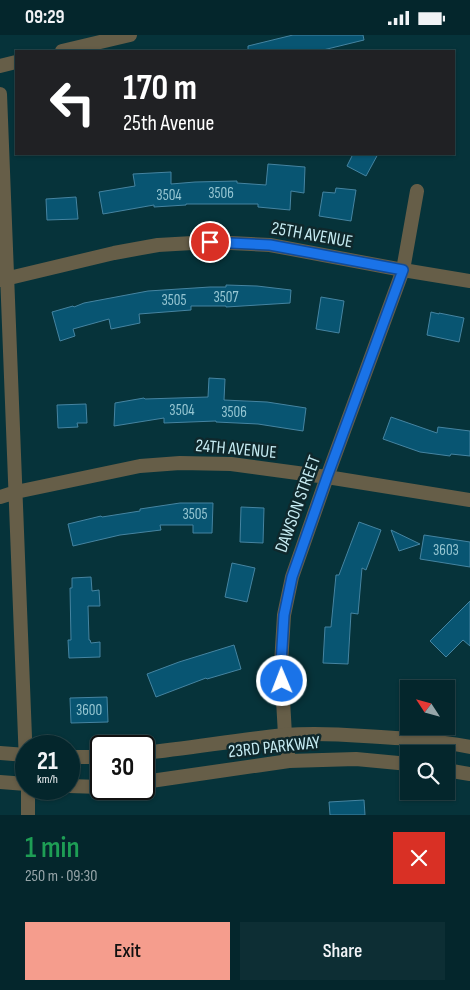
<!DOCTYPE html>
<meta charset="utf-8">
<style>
body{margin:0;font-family:"Sofia Sans Condensed",sans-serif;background:#0d2e34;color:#f1f3f6;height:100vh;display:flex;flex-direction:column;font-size:19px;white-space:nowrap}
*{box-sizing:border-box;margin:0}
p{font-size:16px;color:#97a5a9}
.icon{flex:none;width:28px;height:28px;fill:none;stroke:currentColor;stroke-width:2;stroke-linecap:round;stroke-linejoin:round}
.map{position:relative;height:780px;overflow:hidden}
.details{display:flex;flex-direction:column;background:#04262c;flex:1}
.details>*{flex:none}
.guide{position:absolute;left:15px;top:15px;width:440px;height:105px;border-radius:0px;box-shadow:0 1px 4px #0004,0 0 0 1px #254348;background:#202124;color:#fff;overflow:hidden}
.needle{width:32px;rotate:306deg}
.buttons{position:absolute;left:400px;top:645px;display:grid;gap:10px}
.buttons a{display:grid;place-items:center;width:55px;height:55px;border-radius:0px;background:#04262c;box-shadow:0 1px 4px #0004,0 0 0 1px #254348;font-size:25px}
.speed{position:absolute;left:15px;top:700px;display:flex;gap:10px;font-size:25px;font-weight:700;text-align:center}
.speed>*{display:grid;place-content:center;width:65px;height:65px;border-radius:50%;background:#04262c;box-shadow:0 1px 4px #0004,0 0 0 1px #254348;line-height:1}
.speed small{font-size:12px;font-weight:400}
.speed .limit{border:2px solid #111;border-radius:8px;background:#fff;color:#111}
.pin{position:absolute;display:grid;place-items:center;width:42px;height:42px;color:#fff;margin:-21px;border:2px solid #fff;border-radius:50%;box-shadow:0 1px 5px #0007}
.me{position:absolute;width:55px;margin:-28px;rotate:359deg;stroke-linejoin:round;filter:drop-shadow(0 0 4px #0008)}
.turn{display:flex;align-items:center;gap:18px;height:105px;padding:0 25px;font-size:22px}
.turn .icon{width:65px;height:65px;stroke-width:2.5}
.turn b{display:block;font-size:35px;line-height:42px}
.round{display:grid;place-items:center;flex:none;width:52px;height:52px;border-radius:0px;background:#0d2e34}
.headline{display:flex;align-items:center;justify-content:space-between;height:85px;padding:0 25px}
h1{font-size:30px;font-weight:600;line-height:38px;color:#1e9e55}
.action{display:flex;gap:10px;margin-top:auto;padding:10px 25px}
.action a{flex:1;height:58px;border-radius:0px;background:#f59d8d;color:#111;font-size:20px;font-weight:600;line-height:58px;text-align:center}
.action a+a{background:#0d2e34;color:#f1f3f6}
.status{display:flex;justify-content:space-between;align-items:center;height:35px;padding:0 25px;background:#04262c;direction:ltr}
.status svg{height:14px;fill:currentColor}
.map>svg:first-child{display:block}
</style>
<div class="status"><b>09:29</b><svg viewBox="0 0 49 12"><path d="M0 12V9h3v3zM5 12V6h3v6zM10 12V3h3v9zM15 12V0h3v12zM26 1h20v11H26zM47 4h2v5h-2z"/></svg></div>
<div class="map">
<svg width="470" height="780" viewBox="0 0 470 780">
<rect width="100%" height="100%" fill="#06333a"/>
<!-- building -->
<path fill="#085572" stroke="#4584a1" d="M293 0H363L364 5 319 16H248V11Z
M353 119H378L366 141 347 131Z
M268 129 305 132 304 158 291 156 290 175 258 172V169H186V170L154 172V170L103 179 99 157 135 151 133 139 171 137V149L195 147 237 146V148L266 150Z
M336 153 356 155 351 186 319 181 323 157 335 158Z
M76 162 78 184 47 185 46 164Z
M226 250 257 251 291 255 290 268 226 272V271H191V275L139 279 140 288 111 294 109 284 73 294 75 301 60 306 52 277 73 271 74 272 84 268 148 256 210 252H226Z
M321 262 344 266 339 298 316 294Z
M431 277 439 279V278L464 283 459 307 427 300Z
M209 343 225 344 224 365 267 367 306 373 303 396 258 389 216 387V386L164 388V383L114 391 115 368 144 363 145 364 208 362Z
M86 369 87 388H77L78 392 58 393 57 370Z
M391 382 437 398 438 392 470 396V421L451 419 450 421 420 417 383 404Z
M180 468H213L212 498H193V490H160L161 495 120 500 73 511 68 489 101 481 102 482 140 476V474Z
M241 472 264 473 263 508 240 507Z
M359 487 381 495 366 535 362 533 358 579 351 578 348 629 323 628 325 592H331L336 540H339Z
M391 495 420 509 399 516Z
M424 500 470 507V532L420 524Z
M232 528 255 533 247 567 225 562Z
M91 542 92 556 99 555 100 571H88L89 605H90L91 608 100 607V622L69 623 68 605H71L70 553H72V543Z
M470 566V611L463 605 446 622 430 606Z
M234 610 241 634 207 644 206 643 156 662 147 639 179 627Z
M107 662 108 687 71 688 70 663Z
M364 765 365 780H330L329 767Z"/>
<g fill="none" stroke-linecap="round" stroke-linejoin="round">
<!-- minor -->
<path stroke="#665e48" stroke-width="14" d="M62 16 130 0
M0 31 16 27
M0 59 26 728
M1 245 114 218 158 210 210 207 270 210 403 235 470 246
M0 462 16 457 140 431 180 428 231 429 327 442 470 465
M289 726 285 700 281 629 284 580 292 542 327 442 403 235 417 156
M28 754V780"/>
<!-- tertiary -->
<path stroke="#665e48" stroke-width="14" d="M0 718 26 720
M144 718C190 713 237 705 284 700 310 698 338 699 364 701 400 703 435 705 470 712
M69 722H101
M446 735 470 739
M0 747 26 749
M144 747 289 726 356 724 409 729
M69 751 101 752"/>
</g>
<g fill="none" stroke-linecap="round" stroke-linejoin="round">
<defs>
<path id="route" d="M210 207 270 210 403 235 327 442 292 542 284 580 281 629 282 646"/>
</defs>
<!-- route casing -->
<use href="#route" stroke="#114b97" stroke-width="12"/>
<!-- route -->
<use href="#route" stroke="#1a73e8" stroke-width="9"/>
</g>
<g text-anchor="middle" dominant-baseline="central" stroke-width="5" stroke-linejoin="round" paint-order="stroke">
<!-- number labels -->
<g font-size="15" fill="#96c6d2">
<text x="221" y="158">3506</text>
<text x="169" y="160">3504</text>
<text x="226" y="262">3507</text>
<text x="174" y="265">3505</text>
<text x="182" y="375">3504</text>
<text x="234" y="377">3506</text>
<text x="195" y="479">3505</text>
<text x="446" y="515">3603</text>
<text x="89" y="675">3600</text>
</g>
<!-- street labels -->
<g font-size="18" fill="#c6ebf2" stroke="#0f282c">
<text transform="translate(312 200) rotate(10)">25TH AVENUE</text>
<text transform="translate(236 414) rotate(5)">24TH AVENUE</text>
<text transform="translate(298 469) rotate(-70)">DAWSON STREET</text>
<text transform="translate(274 712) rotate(-6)">23RD PARKWAY</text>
</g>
</g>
</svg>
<div class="buttons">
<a><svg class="needle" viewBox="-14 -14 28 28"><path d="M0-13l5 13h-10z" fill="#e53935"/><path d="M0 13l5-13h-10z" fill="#97a5a9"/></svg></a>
<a><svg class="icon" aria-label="search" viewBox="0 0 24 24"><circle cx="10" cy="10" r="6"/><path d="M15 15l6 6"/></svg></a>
</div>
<div class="speed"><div>21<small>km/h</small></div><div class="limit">30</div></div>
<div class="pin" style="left:210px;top:207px;background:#d93025"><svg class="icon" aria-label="arrive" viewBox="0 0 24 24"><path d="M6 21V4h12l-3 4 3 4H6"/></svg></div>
<svg class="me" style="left:282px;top:646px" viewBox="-20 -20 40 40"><circle r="17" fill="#1a73e8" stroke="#fff" stroke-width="3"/><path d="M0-11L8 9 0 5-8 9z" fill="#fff"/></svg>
<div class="guide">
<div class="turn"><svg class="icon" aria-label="left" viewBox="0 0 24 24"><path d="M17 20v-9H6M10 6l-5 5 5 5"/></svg><div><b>170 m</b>25th Avenue</div></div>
</div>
</div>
<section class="details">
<div class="headline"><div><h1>1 min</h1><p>250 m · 09:30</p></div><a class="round" style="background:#d93025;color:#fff"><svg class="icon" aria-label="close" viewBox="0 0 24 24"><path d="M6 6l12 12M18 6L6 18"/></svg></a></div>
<div class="action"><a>Exit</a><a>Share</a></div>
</section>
